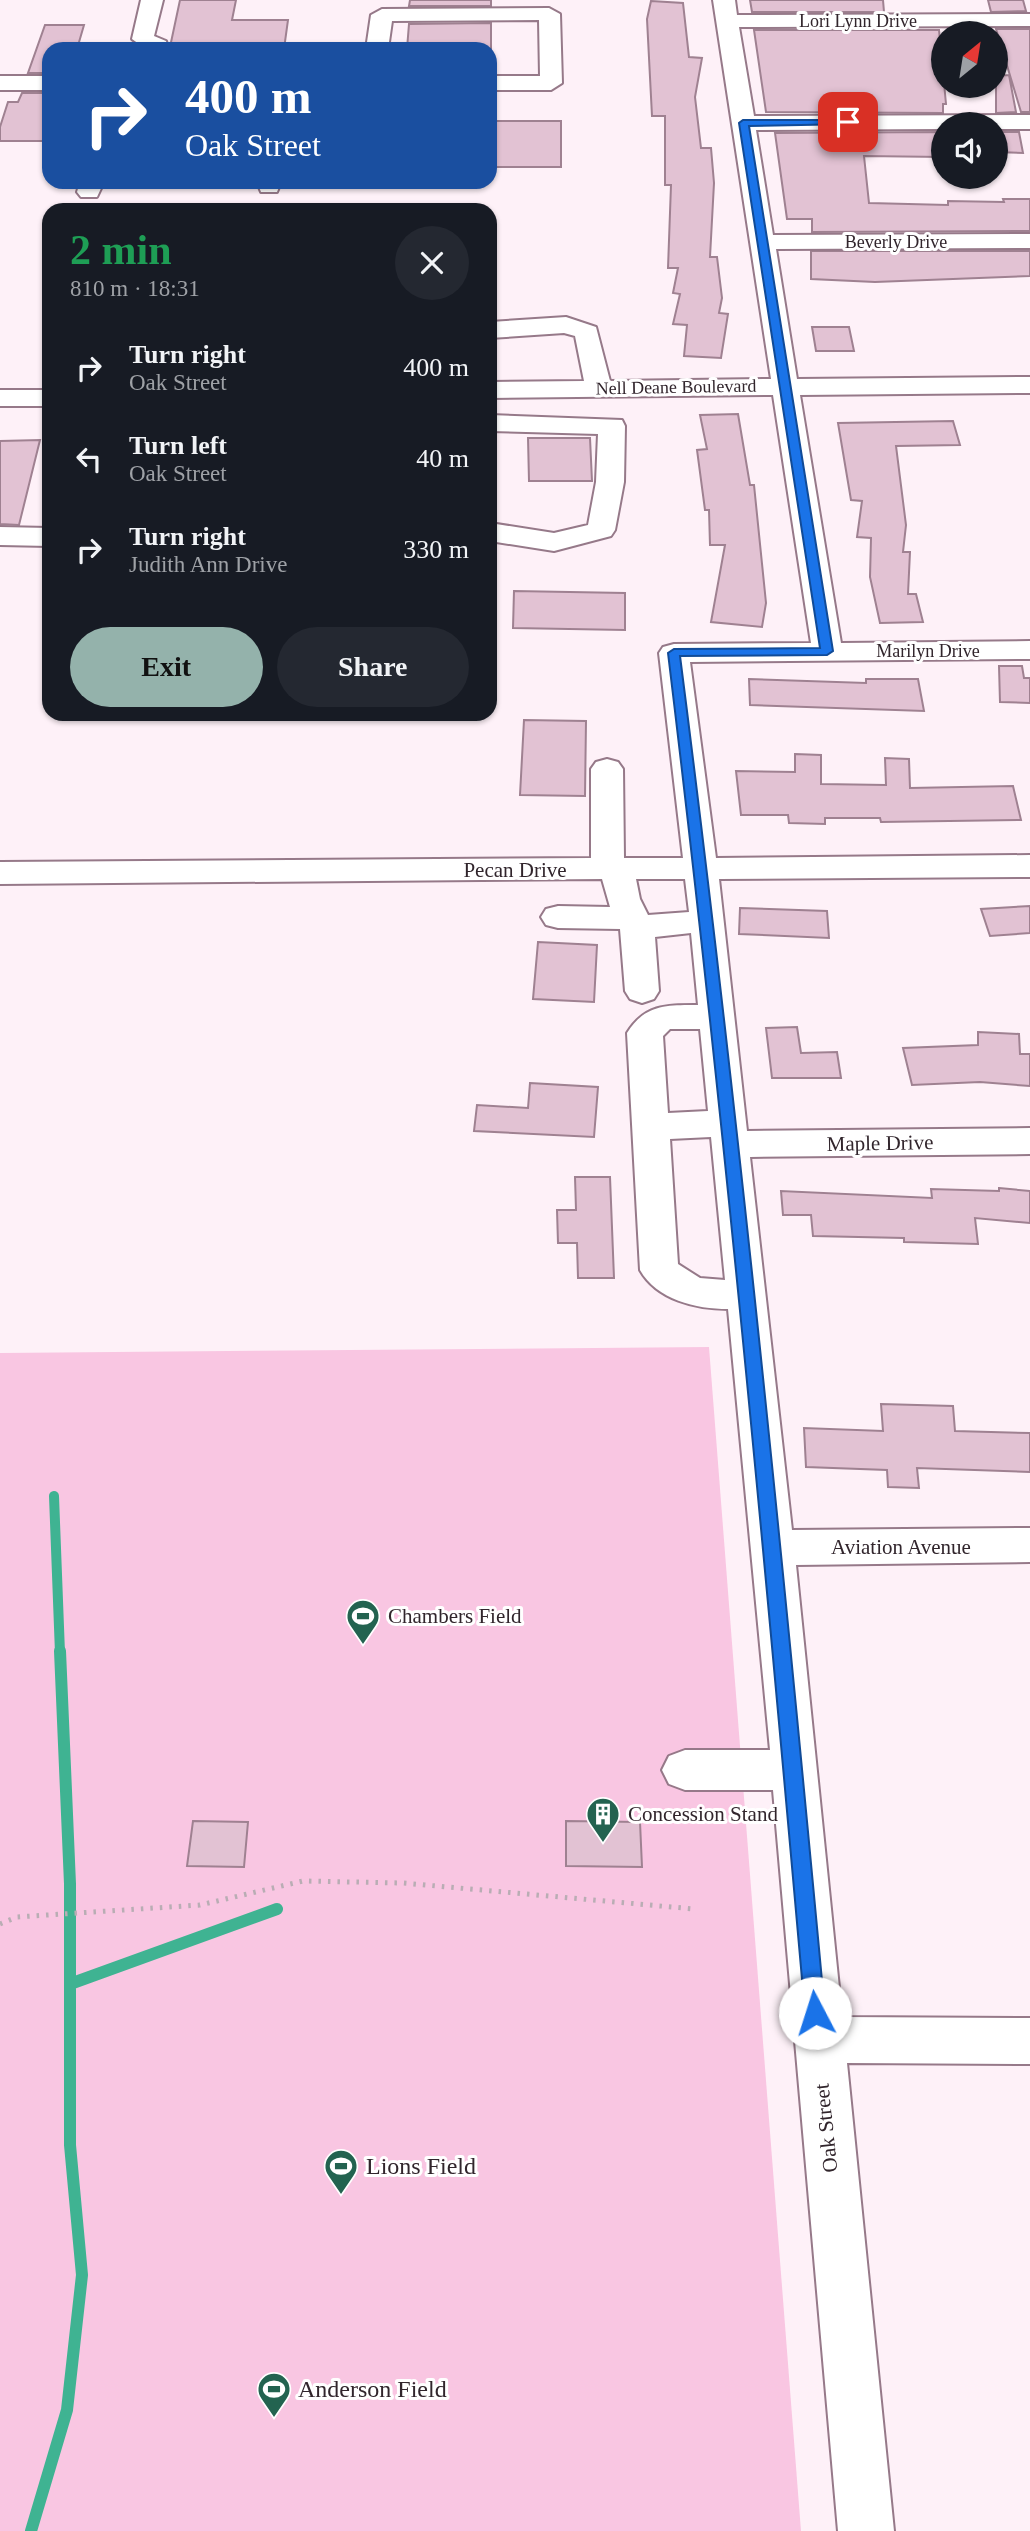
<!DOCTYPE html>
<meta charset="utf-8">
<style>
body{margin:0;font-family:"Times New Roman",serif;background:#242831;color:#f1f3f6;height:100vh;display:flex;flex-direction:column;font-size:26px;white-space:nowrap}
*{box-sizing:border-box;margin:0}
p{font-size:23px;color:#9ea1a6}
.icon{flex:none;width:38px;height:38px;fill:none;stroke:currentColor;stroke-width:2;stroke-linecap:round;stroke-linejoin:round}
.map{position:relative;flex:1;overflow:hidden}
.panel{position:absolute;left:42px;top:203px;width:455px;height:518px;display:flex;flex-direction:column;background:#171b24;border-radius:21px;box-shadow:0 2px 5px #0004}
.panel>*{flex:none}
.top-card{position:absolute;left:42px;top:42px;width:455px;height:147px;border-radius:21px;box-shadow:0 2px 5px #0004;background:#1a4fa0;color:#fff;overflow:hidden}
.needle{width:46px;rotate:30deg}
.buttons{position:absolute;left:931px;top:21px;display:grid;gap:14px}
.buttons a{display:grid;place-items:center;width:77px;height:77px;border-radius:50%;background:#171b24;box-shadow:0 2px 5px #0004;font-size:35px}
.pin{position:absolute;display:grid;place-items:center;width:60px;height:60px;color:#fff;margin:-30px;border-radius:14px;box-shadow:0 4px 10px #0006}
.me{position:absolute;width:77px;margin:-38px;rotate:355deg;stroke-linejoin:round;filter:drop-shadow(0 0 5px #0008)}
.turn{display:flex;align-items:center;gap:24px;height:147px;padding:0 28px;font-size:32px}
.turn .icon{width:91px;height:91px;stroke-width:2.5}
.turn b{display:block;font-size:49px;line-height:60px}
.round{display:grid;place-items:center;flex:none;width:74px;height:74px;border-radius:37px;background:#242831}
.summary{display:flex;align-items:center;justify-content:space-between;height:119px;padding:0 28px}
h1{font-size:42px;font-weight:700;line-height:52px;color:#1e9e55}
.button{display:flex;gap:14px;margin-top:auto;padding:14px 28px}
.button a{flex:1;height:80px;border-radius:42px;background:#94b2ab;color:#111;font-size:28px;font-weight:700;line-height:80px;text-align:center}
.button a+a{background:#242831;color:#f1f3f6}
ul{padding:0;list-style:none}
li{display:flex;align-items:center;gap:21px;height:91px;padding:0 28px}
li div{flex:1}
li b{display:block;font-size:26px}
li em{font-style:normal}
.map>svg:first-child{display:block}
</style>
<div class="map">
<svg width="1030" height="2531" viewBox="0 0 1030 2531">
<rect width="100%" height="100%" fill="#fef1f8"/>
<!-- green -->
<path fill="#f9c6e2" d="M709 1347 801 2531H0V1353Z"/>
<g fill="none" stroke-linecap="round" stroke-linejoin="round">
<!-- stream-far1 -->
<path stroke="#3fb392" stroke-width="10" d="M54 1496 60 1653"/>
<!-- stream -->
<path stroke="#3fb392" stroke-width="12" d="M70 1984 277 1909
M31 2531 67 2410 82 2275 70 2145V1884L60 1651"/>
</g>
<!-- building -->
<path fill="#e2c2d3" stroke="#9f8191" stroke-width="2" d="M180 0H236L232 20H288L284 49 170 47Z
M410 0H491V6H409Z
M750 0H883L884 12H752Z
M988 0H1023L1026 11 991 12Z
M651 1 683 3 689 57 702 58 695 97 701 148H711L714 183 710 257H717L722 298 719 313 728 314 721 358 684 356 687 325 673 324 680 294 673 293 678 268H668L671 185H665V116H652L647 19Z
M491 23V49H407L409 24Z
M45 25H84L77 49H49V73H28Z
M996 29H1030V112H1021Z
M754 30H939L946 104H943V113L766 112Z
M1009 75 1016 112 996 113V76Z
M22 93H49V141H0V127L8 102H18Z
M493 121H561V167H491Z
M943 132V157L864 156 869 203 948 205V201L1004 202 1003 199H1030V231L812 232V219H787L775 133Z
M996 132H1019L1023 153 996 152Z
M811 251H1030V276L875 282 811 279Z
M812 327H849L854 351H816Z
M738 414 750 485H754L766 603 762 627 711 622 725 545H710L709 510H705L697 450 707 449 700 415Z
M953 421 960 445 896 446 906 525 903 552H910L908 594H916L923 622 880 623 870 577 871 538 857 537 862 501 851 500 838 423Z
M528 438H590L592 481H529Z
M40 440 19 525 0 524V441Z
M514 591 625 593V630L513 628Z
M999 666H1022L1024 678H1030V703L1000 702Z
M749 679 866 683V679H918L924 711 750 705Z
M524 720 586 721 585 796 520 795Z
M795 754 821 755V784L886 785 885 758 909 759 910 788 1013 786 1021 820 881 822 880 818H825V824L789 823 788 815H741L736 771 795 772Z
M1030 906V933L990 936 981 909Z
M740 908 827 911 829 938 739 934Z
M538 942 597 945 594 1002 533 999Z
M797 1027 801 1053 837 1052 841 1078H772L766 1028Z
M978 1032 1019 1034 1020 1054H1030V1086L980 1082 912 1085 903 1048 978 1045Z
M530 1083 598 1087 594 1137 474 1131 477 1105 528 1108Z
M575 1177H610L614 1278H578L577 1243H558L557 1210H576Z
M999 1188 1030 1191V1223L975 1218 978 1244 904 1242V1238L813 1236 811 1215H783L781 1191 932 1198 931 1189 999 1191Z
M881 1404 953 1406 955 1431 1030 1433V1472L917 1468 919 1488 888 1487 887 1470 806 1467 804 1428 883 1431Z
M193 1821 248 1822 244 1867 187 1866Z
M566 1821 640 1822 642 1867 566 1866Z"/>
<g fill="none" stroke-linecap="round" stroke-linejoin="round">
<defs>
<path id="minor" d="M141 0H163L154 36 166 41 168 49H146L132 39Z
M713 0H735L737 15 1030 14V26L739 27 754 116 1030 115V129H996V124H943V129L756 130 773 235 1030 234V248L776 249 797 379 1030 377V393L800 395 841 643 1030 641V659L690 662 716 858 1030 855V877L719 879 747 1131 1030 1128V1154L750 1157 792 1530 1030 1528V1562L796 1565 842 2017 1030 2018V2064L847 2063 894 2531H838L773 1790H685L669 1784 662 1770 669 1756 685 1750H770L728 1309C696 1309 657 1300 640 1270L627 1033C645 1004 667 1005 698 1005L691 933 655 937 659 991 654 999 642 1003 630 999 625 991 620 929 558 928 546 925 541 917 546 909 558 906 610 907 602 879 0 884V862L591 858V769L596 762 607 759 618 762 623 769 624 858H683L659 653 663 647 674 644 811 643 773 395 490 398V382L584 381 575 336 564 333 490 338V322L566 317 596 327 610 381 771 379ZM636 879H685L689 912 648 915 640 899ZM670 1029H700L708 1111 668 1113 663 1036ZM711 1137 725 1280 700 1278 678 1264 670 1139Z
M549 8 560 14 562 83 551 90H490V76H540L539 20 392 21 388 49H366L371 15 382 9Z
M0 76H49V90H0Z
M80 182H104L97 197H81L77 192Z
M257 182H281L277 192H261Z
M0 390H49V406H0Z
M490 415 622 420 625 426 624 482 615 530 611 536 554 551 490 541V523L554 533 588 525 596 482 598 434 490 431Z
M0 527 49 528V546L0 545Z"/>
</defs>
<!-- minor casing -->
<use href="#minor" stroke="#967989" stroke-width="4"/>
<!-- path -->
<path stroke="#b9adb4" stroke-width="5" stroke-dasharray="2.5 7" stroke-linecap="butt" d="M0 1924 17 1917 200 1905 303 1881 403 1883 694 1909"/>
<!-- minor -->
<use href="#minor" fill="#fff" fill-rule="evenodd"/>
</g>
<!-- route -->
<path fill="#1a73e8" stroke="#114b97" stroke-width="2" d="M848 120 851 124 749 126 833 651 827 655 680 656C738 1108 783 1560 825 2013L822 2020 815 2023 808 2020 805 2013C765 1559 723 1105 668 653L674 649 820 648 739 123 743 120Z"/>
<!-- icons -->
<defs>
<symbol id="stadium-pin" viewBox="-11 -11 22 30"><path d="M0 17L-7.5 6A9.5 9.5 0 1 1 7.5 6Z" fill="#236350" stroke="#fff"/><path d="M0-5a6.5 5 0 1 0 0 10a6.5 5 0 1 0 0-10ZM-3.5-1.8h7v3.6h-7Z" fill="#fff"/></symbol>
<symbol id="building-pin" viewBox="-11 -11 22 30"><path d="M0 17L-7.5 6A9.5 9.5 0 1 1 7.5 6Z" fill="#236350" stroke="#fff"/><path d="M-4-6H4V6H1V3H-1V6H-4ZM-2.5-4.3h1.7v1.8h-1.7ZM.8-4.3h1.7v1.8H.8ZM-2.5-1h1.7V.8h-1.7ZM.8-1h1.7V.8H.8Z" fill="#fff"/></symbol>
</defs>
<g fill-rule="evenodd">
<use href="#stadium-pin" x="344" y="1597" width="38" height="52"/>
<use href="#building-pin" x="584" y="1795" width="38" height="52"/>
<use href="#stadium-pin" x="322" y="2147" width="38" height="52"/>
<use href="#stadium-pin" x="255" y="2370" width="38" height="52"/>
</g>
<g text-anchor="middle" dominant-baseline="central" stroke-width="6" stroke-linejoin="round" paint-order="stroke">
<!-- far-street labels -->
<g font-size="18" fill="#31252c" stroke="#fff">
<text x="858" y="21">Lori Lynn Drive</text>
<text x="896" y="242">Beverly Drive</text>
<text transform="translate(676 387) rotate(-1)">Nell Deane Boulevard</text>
<text x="928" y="651">Marilyn Drive</text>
</g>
<!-- street labels -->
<g font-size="21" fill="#31252c" stroke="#fff">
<text x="515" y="870">Pecan Drive</text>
<text transform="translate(880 1143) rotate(-1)">Maple Drive</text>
<text x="901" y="1547">Aviation Avenue</text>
<text transform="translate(826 2128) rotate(-96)">Oak Street</text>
</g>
<!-- poi labels -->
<g font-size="21" fill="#31252c" stroke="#fff" text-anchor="start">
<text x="388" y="1616">Chambers Field</text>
<text x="628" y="1814">Concession Stand</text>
</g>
<!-- near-poi labels -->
<g font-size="24" fill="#31252c" stroke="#fff" text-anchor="start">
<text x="366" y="2166">Lions Field</text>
<text x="298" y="2389">Anderson Field</text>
</g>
</g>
</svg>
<div class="buttons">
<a><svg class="needle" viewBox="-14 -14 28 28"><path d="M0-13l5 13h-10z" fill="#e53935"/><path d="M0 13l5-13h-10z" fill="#9ea1a6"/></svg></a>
<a><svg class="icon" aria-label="sound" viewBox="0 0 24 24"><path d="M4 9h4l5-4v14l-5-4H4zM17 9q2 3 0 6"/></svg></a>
</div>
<div class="pin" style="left:848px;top:122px;background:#d93025"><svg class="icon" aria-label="arrive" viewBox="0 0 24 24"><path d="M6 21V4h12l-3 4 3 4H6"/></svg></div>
<svg class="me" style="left:815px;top:2013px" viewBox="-20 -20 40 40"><circle r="19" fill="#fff"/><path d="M0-13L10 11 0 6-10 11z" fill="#1a73e8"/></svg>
<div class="top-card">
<div class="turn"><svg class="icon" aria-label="right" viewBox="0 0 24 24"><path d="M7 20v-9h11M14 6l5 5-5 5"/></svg><div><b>400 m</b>Oak Street</div></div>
</div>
<section class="panel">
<div class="summary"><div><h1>2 min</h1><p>810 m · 18:31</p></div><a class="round"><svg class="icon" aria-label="close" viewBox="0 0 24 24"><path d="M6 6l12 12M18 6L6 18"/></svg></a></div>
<ul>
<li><svg class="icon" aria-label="right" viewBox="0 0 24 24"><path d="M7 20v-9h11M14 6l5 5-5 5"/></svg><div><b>Turn right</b><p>Oak Street</p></div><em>400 m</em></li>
<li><svg class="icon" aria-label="left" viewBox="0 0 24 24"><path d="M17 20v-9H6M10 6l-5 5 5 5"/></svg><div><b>Turn left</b><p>Oak Street</p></div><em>40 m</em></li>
<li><svg class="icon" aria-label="right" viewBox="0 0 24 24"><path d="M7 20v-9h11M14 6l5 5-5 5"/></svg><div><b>Turn right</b><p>Judith Ann Drive</p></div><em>330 m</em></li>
</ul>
<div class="button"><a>Exit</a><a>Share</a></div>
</section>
</div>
